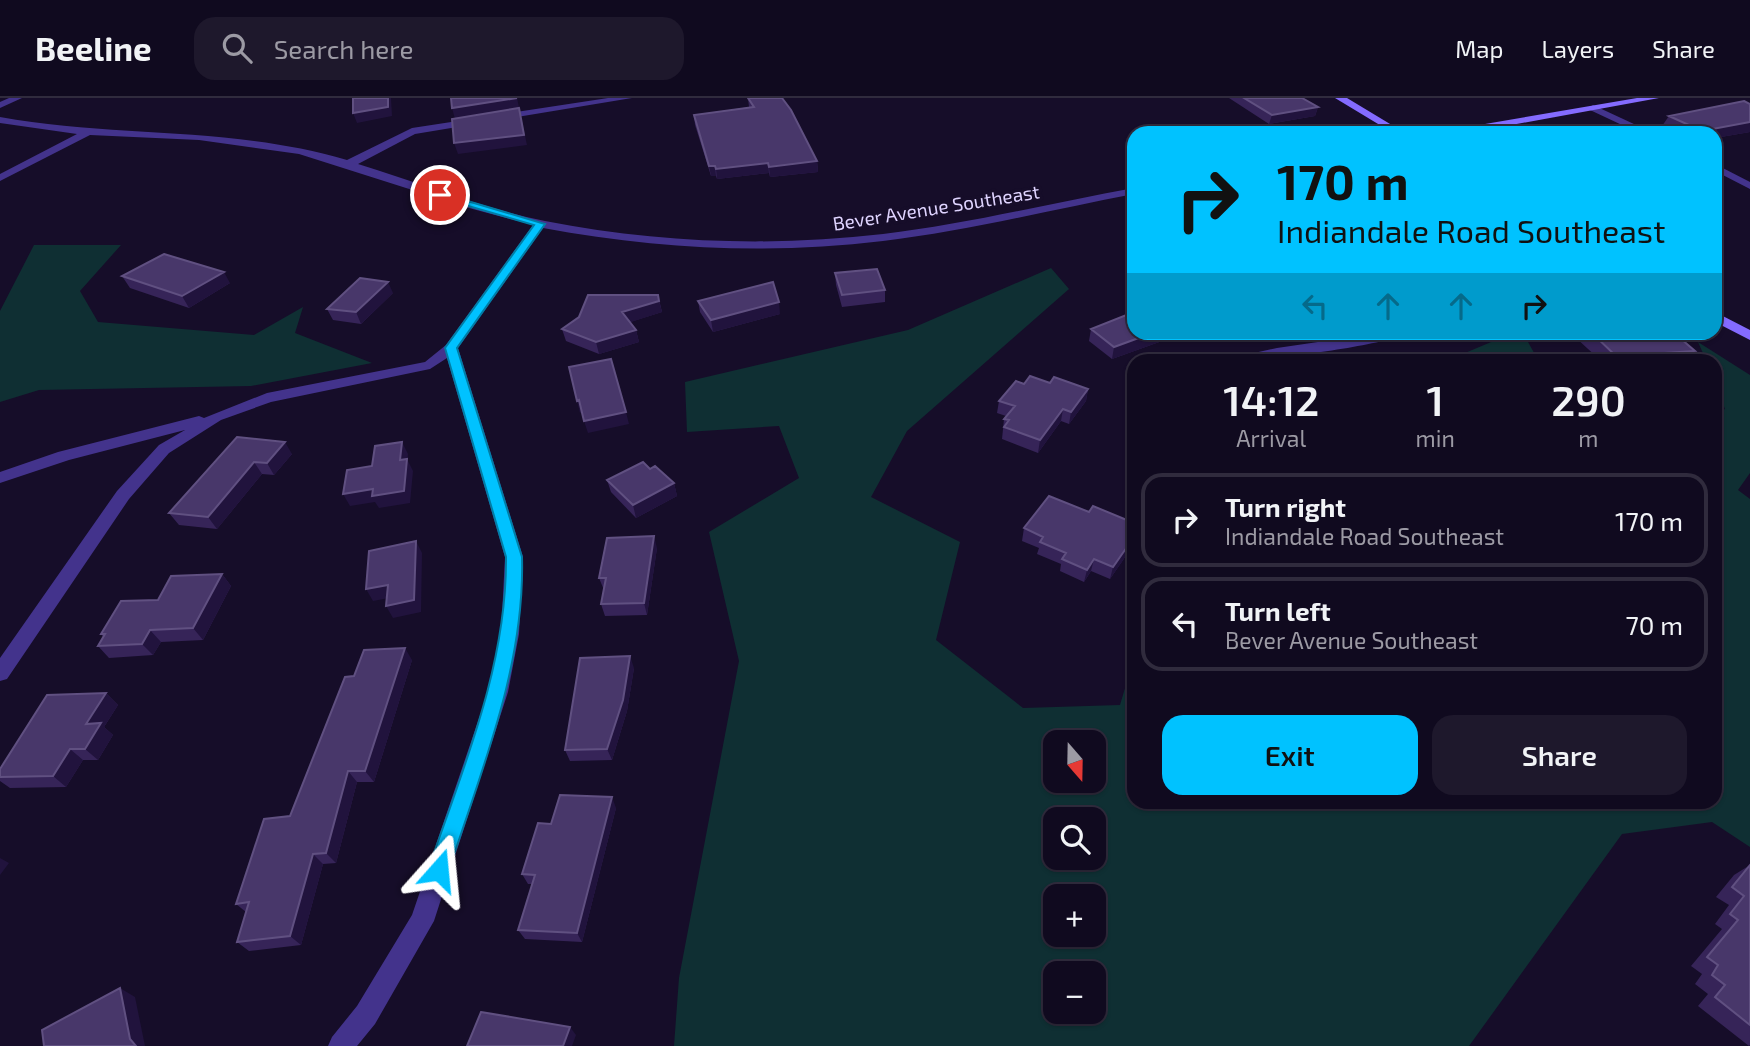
<!DOCTYPE html>
<meta charset="utf-8">
<style>
body{margin:0;font-family:"Exo 2",sans-serif;background:#1e182c;color:#f1f3f6;height:100vh;display:flex;flex-direction:column;font-size:26px;white-space:nowrap}
*{box-sizing:border-box;margin:0}
p{font-size:23px;color:#9c9aa4}
.icon{flex:none;width:38px;height:38px;fill:none;stroke:currentColor;stroke-width:2;stroke-linecap:round;stroke-linejoin:round}
.map{position:relative;flex:1;overflow:hidden}
.sheet{position:absolute;left:1127px;top:256px;width:595px;height:455px;display:flex;flex-direction:column;background:#100a1f;border-radius:21px;box-shadow:0 2px 5px #0004,0 0 0 2px #302b3d}
.sheet>*{flex:none}
.hud{position:absolute;left:1127px;top:28px;width:595px;height:214px;border-radius:21px;box-shadow:0 2px 5px #0004,0 0 0 2px #302b3d;background:#00c2ff;color:#111;overflow:hidden}
.needle{width:46px;rotate:160deg}
.buttons{position:absolute;left:1043px;top:632px;display:grid;gap:14px}
.buttons a{display:grid;place-items:center;width:63px;height:63px;border-radius:14px;background:#100a1f;box-shadow:0 2px 5px #0004,0 0 0 2px #302b3d;font-size:35px}
.pin{position:absolute;display:grid;place-items:center;width:60px;height:60px;color:#fff;margin:-30px;border:4px solid #fff;border-radius:50%;box-shadow:0 2px 7px #0007}
.me{position:absolute;width:77px;margin:-38px;rotate:18deg;stroke-linejoin:round;filter:drop-shadow(0 0 5px #0008)}
.turn{display:flex;align-items:center;gap:24px;height:147px;padding:0 35px;font-size:32px}
.turn .icon{width:91px;height:91px;stroke-width:2.5}
.turn b{display:block;font-size:49px;line-height:60px}
.lanes{display:flex;align-items:center;height:66px;padding:0 35px;background:#0003;justify-content:center;gap:35px;direction:ltr}
.lanes .off{opacity:.35}
.eta{display:flex;justify-content:space-evenly;align-items:center;height:119px;text-align:center}
.eta b{font-size:42px;font-weight:600;line-height:49px}
.action{display:flex;gap:14px;margin-top:auto;padding:14px 35px}
.action a{flex:1;height:80px;border-radius:21px;background:#00c2ff;color:#111;font-size:28px;font-weight:600;line-height:80px;text-align:center}
.action a+a{background:#1e182c;color:#f1f3f6}
ul{padding:0;list-style:none}
li{display:flex;align-items:center;gap:21px;height:94px;margin:0 14px 10px;padding:0 21px;border:4px solid #302b3d;border-radius:21px}
li div{flex:1}
li b{display:block;font-size:26px}
li em{font-style:normal}
header{display:flex;align-items:center;gap:42px;box-sizing:border-box;height:98px;padding:0 35px;background:#100a1f;border-bottom:2px solid #302b3d}
header strong{font-size:33px}
nav{display:flex;gap:38px;margin-inline-start:auto;font-size:24px}
.search{width:490px;height:63px;background:#1e182c;display:flex;align-items:center;gap:18px;box-sizing:border-box;padding:0 24px;border-radius:21px;color:#9c9aa4;font-size:26px}
.map>svg:first-child{display:block}
</style>
<header>
<strong>Beeline</strong>
<div class="search"><svg class="icon" aria-label="search" viewBox="0 0 24 24"><circle cx="10" cy="10" r="6"/><path d="M15 15l6 6"/></svg>Search here</div>
<nav><a>Map</a><a>Layers</a><a>Share</a></nav>
</header>
<div class="map">
<svg width="1750" height="948" viewBox="0 0 1750 948">
<rect width="100%" height="100%" fill="#160d29"/>
<!-- green -->
<path fill="#0f2f33" fill-rule="evenodd" d="M34 147H121L80 193 98 224 254 237 303 209 295 235 372 265 251 288 39 292 0 304V213Z
M1051 170 1069 191 907 333 871 399 960 444 936 542 1023 610 1120 607 1134 560V704H1715V316L1725 311 1715 286V262H1706L1698 244 1750 277V375L1738 392 1750 401V749L1712 724 1622 736 1469 948H674L679 880 739 563 709 434 799 380 779 328 687 334 685 284 908 232ZM1094 644V682H1055V644ZM1094 721V760H1055V721ZM1094 798V836H1055V798ZM1094 875V914H1055V875Z
M1515 234 1523 235 1538 262H1472L1465 255Z"/>
<g fill="none" stroke-linecap="round" stroke-linejoin="round">
<!-- path -->
<path stroke="#22b8c5" stroke-width="2.5" stroke-dasharray="2 3.5" stroke-linecap="butt" d="M1423 30 1425 33"/>
<!-- lane -->
<path fill="#43338c" fill-rule="evenodd" d="M1593 7 1649 33 1651 35H1639L1590 12 1589 10Z
M1715 66 1750 84V91L1715 73Z"/>
<!-- street -->
<path fill="#43338c" fill-rule="evenodd" d="M9 0H22L0 10V4Z
M608 0H632L415 36 358 66C420 85 481 110 545 123 657 145 771 149 883 136 968 126 1051 105 1134 90V96C1050 112 967 133 883 143 768 157 656 151 543 130L458 250 523 459 519 536 508 594 434 823 375 926 357 948H328L332 939 357 908 412 817 488 594 501 536 505 459 447 260 430 271 271 304 221 322 169 355 129 401 7 581 0 583V560L117 393 159 347 185 332 69 362 0 385V374L58 354 199 318 204 320 267 295 425 264 446 247 533 127 469 110 299 56 199 42 90 37 0 83V76L77 36 0 25V19C116 40 234 28 347 62L412 30Z
M1386 234H1408C1392 247 1258 264 1234 262L1236 259 1277 250Z"/>
<!-- secondary -->
<path fill="#846bff" fill-rule="evenodd" d="M1335 0H1347L1405 35H1393Z
M1637 0H1659L1468 35H1445L1450 32Z
M1715 214 1750 232V242L1715 224Z"/>
</g>
<!-- wall -->
<path fill="#362458" d="M748 0 817 63 818 74 770 79 769 75 717 81 716 78H711L695 27 694 17 749 9Z
M1229 0H1302L1318 9 1315 18 1269 26Z
M1669 18 1750 34 1715 40V35H1677L1662 28Z
M835 175 885 192V204L842 209 836 187Z
M122 178 230 185 189 210 130 190Z
M393 195 361 226 333 222 327 211Z
M658 197 662 214 630 224 636 232 639 244 599 256 566 243 562 231 579 219Z
M698 203 780 216 713 234 700 214Z
M1091 231 1162 243 1112 261 1089 243Z
M1578 234H1673L1695 253 1688 262H1600L1575 239Z
M1050 285 1088 291 1086 303 1069 326 1061 323 1038 355 1002 341 1004 321 1006 318 997 315 999 303 1024 286Z
M237 339 292 356 274 377 262 376 217 431 179 427 169 415Z
M650 371 674 385 677 398 636 420 611 394 607 382Z
M1089 414 1134 425V446L1110 481 1091 473 1084 484 1060 473 1061 466 1037 456 1039 450 1022 443 1024 430Z
M657 450 647 517 605 518 601 506 604 492 599 480Z
M222 476 231 488 203 542 161 544 153 557 109 560 98 548 103 539 101 536 158 502Z
M412 562 374 684H357L336 765 323 766 301 847 249 853 237 844 246 814 236 806 290 718 354 578Z
M634 570 627 613 612 662 570 663 565 652Z
M106 595 118 607 104 629 113 637 98 662H83L66 689 10 690 0 683V671Z
M616 710 582 844 525 841 518 832 532 786H528L522 776 551 726Z
M1750 767V947L1749 948 1698 908 1708 896 1695 886 1702 876 1691 868 1722 831 1715 826 1729 807 1716 799 1734 777Z"/>
<!-- shaded-wall -->
<path fill="#21133d" d="M388 0H391L392 18 357 25 353 15Z
M517 0 527 47 458 56 454 45 455 21 452 10Z
M1318 9 1315 18 1269 26 1272 17Z
M1750 24V34L1715 40V35H1701L1702 33Z
M817 63 818 74 770 79 769 69Z
M768 65 769 75 717 81 716 71Z
M709 68H715L716 78H711Z
M224 174 230 185 189 210 182 198Z
M388 184 393 195 361 226 356 214Z
M659 203 662 214 625 226 622 214Z
M779 204 780 216 713 234 711 222Z
M636 232 639 244 599 256 596 244Z
M1155 234H1164L1162 243 1112 261 1114 249Z
M1088 291 1086 303 1069 326 1071 314Z
M579 302 583 314 580 315 577 303Z
M1063 311 1061 323 1038 355 1040 342Z
M626 314 629 326 588 335 584 323Z
M285 344 292 356 274 377 267 365Z
M402 344 408 356 407 366V361L413 373 410 405 379 410 375 404 350 408 343 396 400 362Z
M254 364 262 376 217 431 208 419Z
M674 385 677 398 636 420 633 407Z
M654 438 657 450 647 517 644 505Z
M1134 439V446L1110 481 1113 469Z
M416 443 422 455 421 514 393 520 386 508Z
M1094 461 1091 473 1084 484 1087 472Z
M222 476 231 488 203 542 193 530Z
M388 487 394 499 373 503 366 491Z
M150 532 161 544 153 557 142 546Z
M405 550 412 562 374 684 365 673Z
M630 558 634 570 627 613 612 662 607 651Z
M106 595 118 607 104 629 113 637 98 662 85 651 86 626Z
M70 651 83 662 66 689 53 678Z
M348 673 357 684 336 765 326 755Z
M612 699 616 710 582 844 577 835Z
M313 756 323 766 301 847 290 838Z
M0 760 9 765 0 777Z
M120 890 135 899 145 948H136L130 941Z
M570 929 576 937 572 948H563Z"/>
<!-- building -->
<path fill="#48376a" stroke="#605081" stroke-width="2" d="M353 0H388V9L353 15Z
M451 0H517L452 10Z
M748 0H782L791 12 817 63 769 69 768 65 716 71 715 68H709L694 17 754 9Z
M1244 0H1302L1318 9 1272 17Z
M1744 3 1750 6V24L1702 33 1669 18Z
M519 10 524 37 454 45 452 21Z
M164 156 224 174 182 198 122 178Z
M877 171 885 192 842 197 835 175Z
M360 180 388 184 356 214 327 211Z
M773 184 779 204 711 222 698 203Z
M588 197H658L659 203 622 214 636 232 596 244 562 231 579 219Z
M1134 214V234H1155L1114 249 1091 231Z
M1591 234H1673L1695 253 1647 256 1653 261 1620 262Z
M1440 259 1445 262H1428Z
M611 261 626 314 584 323 579 302 577 303 569 269Z
M1030 278 1050 285 1054 279 1088 291 1071 314 1063 311 1040 342 1004 329 1009 322 1004 321 1015 308 999 303 1016 283 1024 286Z
M237 339 285 344 267 365 254 364 208 419 169 415Z
M402 344 400 362 407 361 404 393 372 398 373 391 343 396 347 372 372 368 375 348Z
M643 364 650 371 655 368 674 385 633 407 607 382Z
M1049 398 1089 414 1093 408 1134 425V439L1113 469 1094 461 1087 472 1062 461 1066 455 1040 444 1043 439 1024 430Z
M654 438 644 505 601 506 606 480H599L607 440Z
M416 443 414 502 386 508 388 487 366 491 369 453Z
M222 476 193 530 150 532 142 546 98 548 105 536H101L121 503 158 502 171 478Z
M405 550 365 673H348L326 755 313 756 290 838 237 844 249 804 236 806 264 721 290 718 345 579 354 578 364 552Z
M630 558 623 602 607 651 565 652 580 560Z
M106 595 86 626 101 625 85 651H70L53 678 0 679V671L47 597Z
M560 697 612 699 577 835 518 832 535 777 522 776 538 725 551 726Z
M1750 767V927L1715 899 1725 887 1712 877 1718 867 1707 859 1738 822 1730 816 1744 798 1732 789Z
M120 890 130 941 136 948H44L42 932Z
M481 914 570 929 563 948H467Z"/>
<!-- route -->
<path fill="#00c2ff" stroke="#007ea6" stroke-width="2" d="M437 94 545 126 457 250 522 459C525 568 482 670 449 772L446 779 439 782 431 779 428 772C463 670 507 568 506 459L445 250 534 127 437 99Z"/>
<g text-anchor="middle" dominant-baseline="central" stroke-width="7" stroke-linejoin="round" paint-order="stroke">
<!-- far-street labels -->
<g font-size="19" fill="#dfd4ff" stroke="#160d29">
<text transform="translate(936 109) rotate(-9)">Bever Avenue Southeast</text>
</g>
</g>
</svg>
<div class="buttons">
<a><svg class="needle" viewBox="-14 -14 28 28"><path d="M0-13l5 13h-10z" fill="#e53935"/><path d="M0 13l5-13h-10z" fill="#9c9aa4"/></svg></a>
<a><svg class="icon" aria-label="search" viewBox="0 0 24 24"><circle cx="10" cy="10" r="6"/><path d="M15 15l6 6"/></svg></a>
<a>+</a>
<a>−</a>
</div>
<div class="pin" style="left:440px;top:97px;background:#d93025"><svg class="icon" aria-label="arrive" viewBox="0 0 24 24"><path d="M6 21V4h12l-3 4 3 4H6"/></svg></div>
<svg class="me" style="left:439px;top:772px" viewBox="-20 -20 40 40"><path d="M0-17L14 15 0 8-14 15z" fill="#00c2ff" stroke="#fff" stroke-width="4"/></svg>
<div class="hud">
<div class="turn"><svg class="icon" aria-label="right" viewBox="0 0 24 24"><path d="M7 20v-9h11M14 6l5 5-5 5"/></svg><div><b>170 m</b>Indiandale Road Southeast</div></div>
<div class="lanes"><svg class="icon off" aria-label="left" viewBox="0 0 24 24"><path d="M17 20v-9H6M10 6l-5 5 5 5"/></svg><svg class="icon off" aria-label="ahead" viewBox="0 0 24 24"><path d="M12 20V5M6 11l6-6 6 6"/></svg><svg class="icon off" aria-label="ahead" viewBox="0 0 24 24"><path d="M12 20V5M6 11l6-6 6 6"/></svg><svg class="icon" aria-label="right" viewBox="0 0 24 24"><path d="M7 20v-9h11M14 6l5 5-5 5"/></svg></div>
</div>
<section class="sheet">
<div class="eta">
<div><b>14:12</b><p>Arrival</p></div>
<div><b>1</b><p>min</p></div>
<div><b>290</b><p>m</p></div>
</div>
<ul>
<li><svg class="icon" aria-label="right" viewBox="0 0 24 24"><path d="M7 20v-9h11M14 6l5 5-5 5"/></svg><div><b>Turn right</b><p>Indiandale Road Southeast</p></div><em>170 m</em></li>
<li><svg class="icon" aria-label="left" viewBox="0 0 24 24"><path d="M17 20v-9H6M10 6l-5 5 5 5"/></svg><div><b>Turn left</b><p>Bever Avenue Southeast</p></div><em>70 m</em></li>
</ul>
<div class="action"><a>Exit</a><a>Share</a></div>
</section>
</div>
